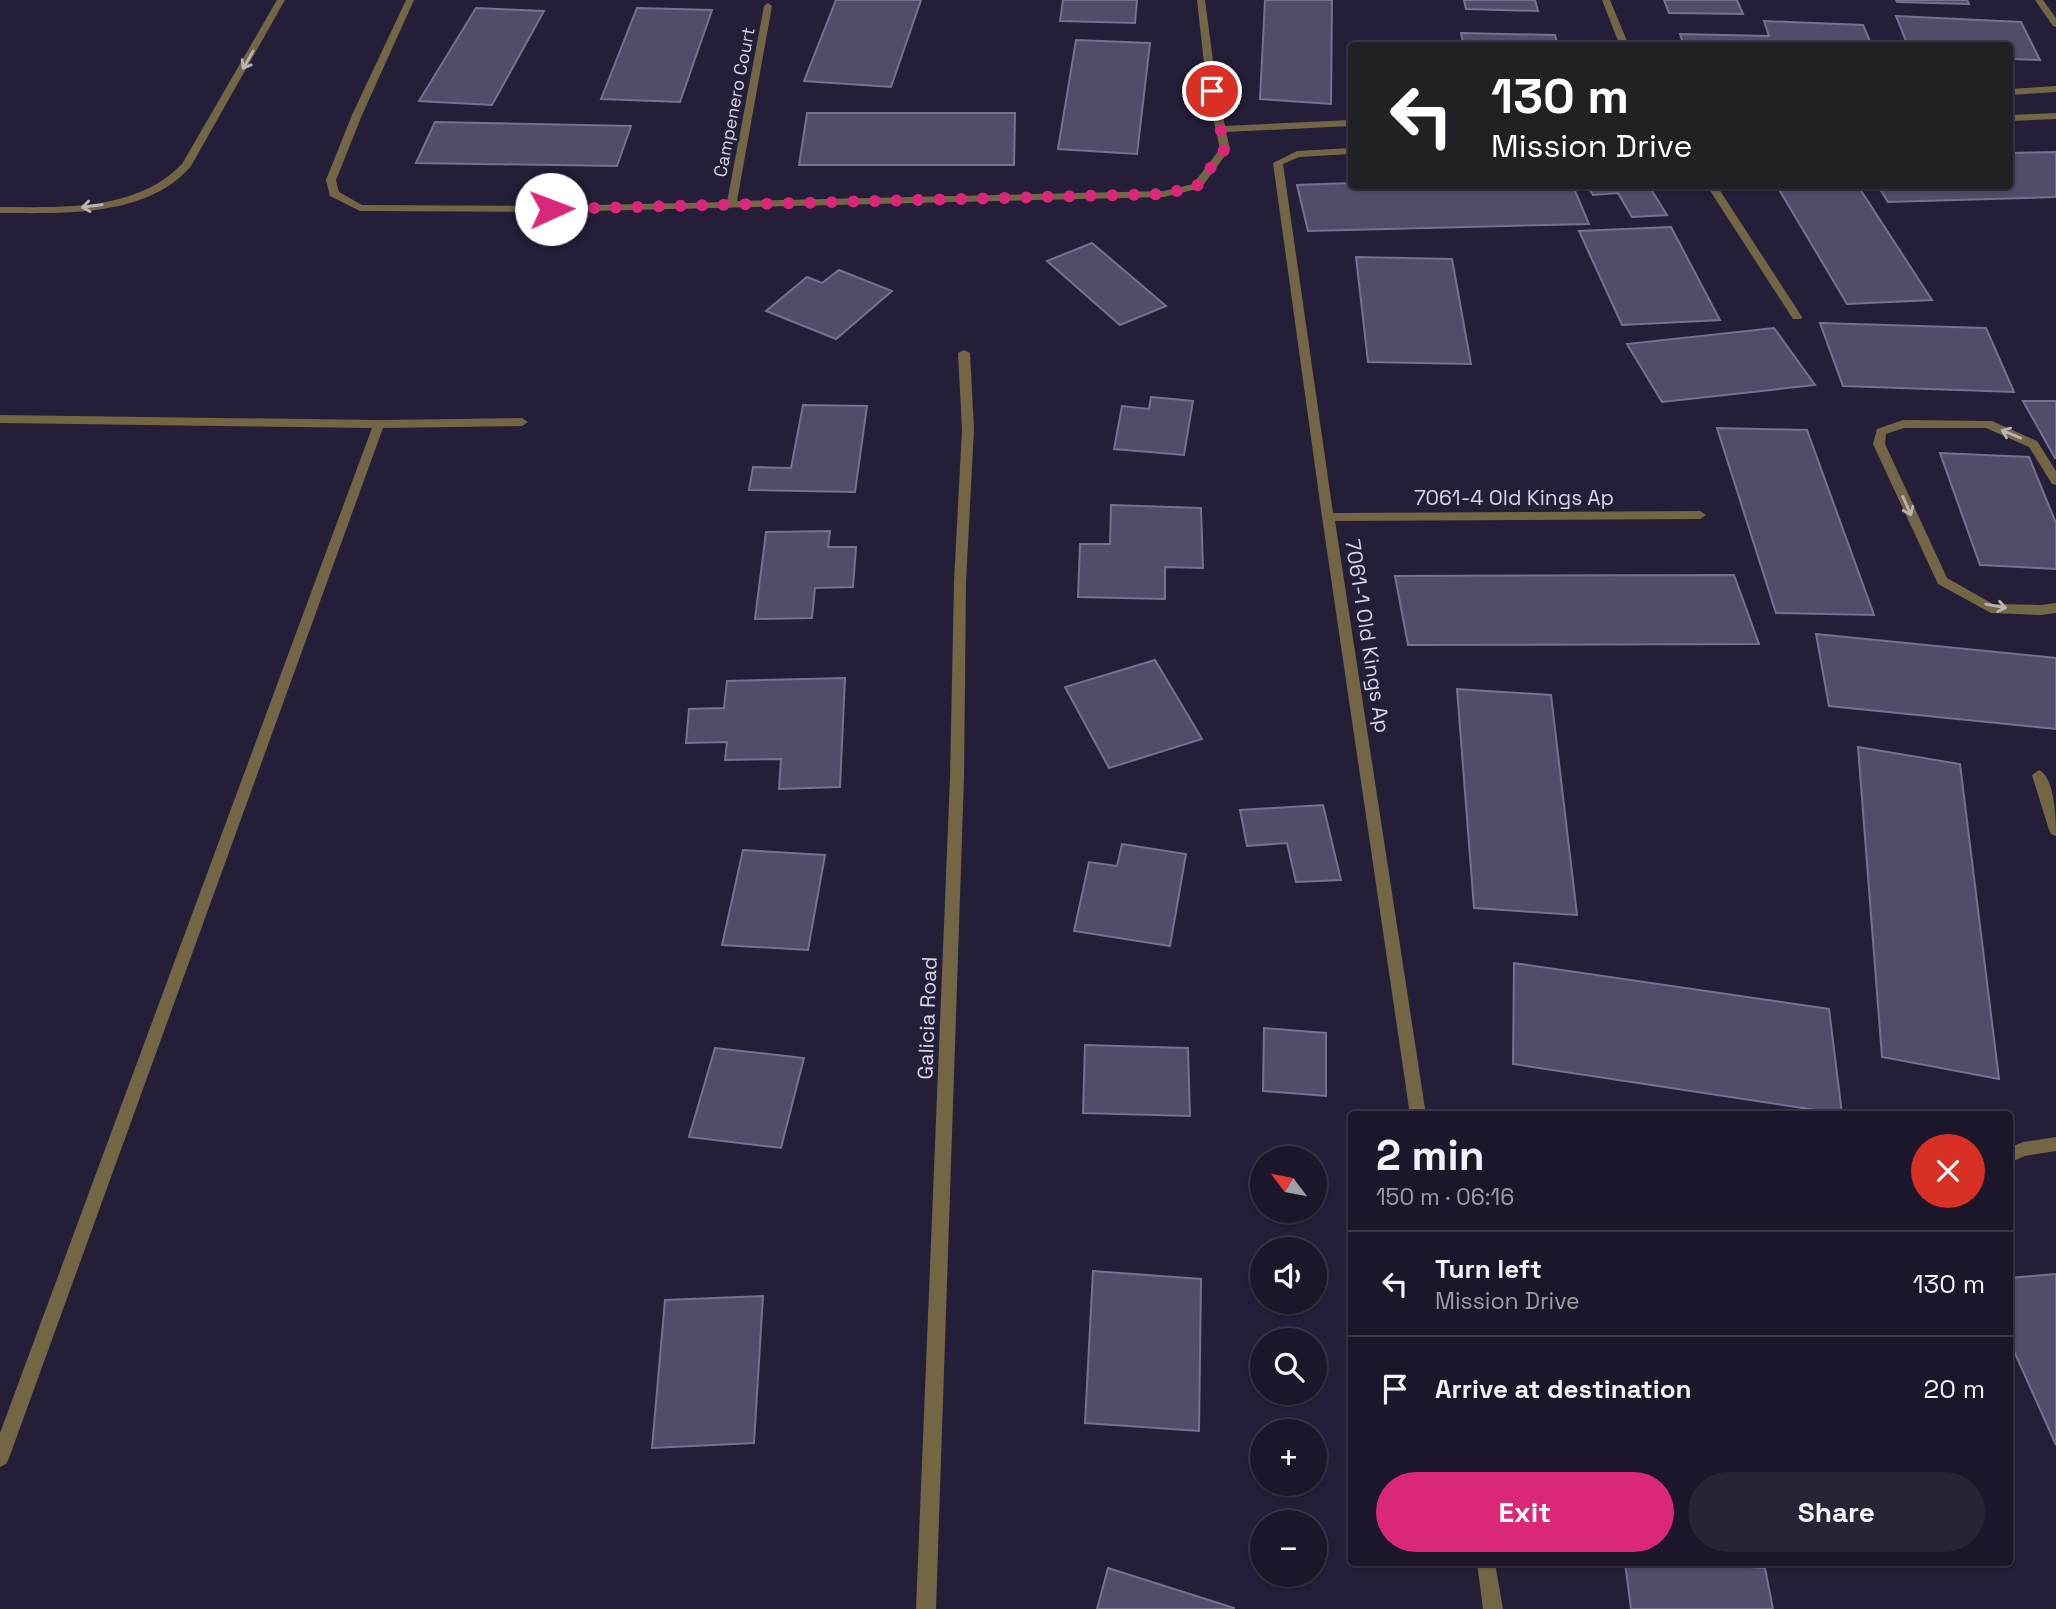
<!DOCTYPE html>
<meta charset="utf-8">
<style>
body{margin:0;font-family:"Space Grotesk",sans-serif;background:#292336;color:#f1f3f6;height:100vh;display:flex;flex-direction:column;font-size:26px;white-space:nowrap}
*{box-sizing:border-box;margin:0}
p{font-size:23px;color:#a09fa8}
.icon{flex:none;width:38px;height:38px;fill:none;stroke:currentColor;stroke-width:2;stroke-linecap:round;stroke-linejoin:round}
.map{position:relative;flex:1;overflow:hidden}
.side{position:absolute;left:1348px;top:1111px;width:665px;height:455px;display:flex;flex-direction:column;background:#1c162a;border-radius:7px;box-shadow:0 2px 5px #0004,0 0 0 2px #3a3547}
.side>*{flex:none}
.top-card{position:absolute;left:1348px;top:42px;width:665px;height:147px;border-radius:7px;box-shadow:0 2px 5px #0004,0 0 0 2px #3a3547;background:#202124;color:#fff;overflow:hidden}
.needle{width:46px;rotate:302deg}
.buttons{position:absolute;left:1250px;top:1146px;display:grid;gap:14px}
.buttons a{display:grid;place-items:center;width:77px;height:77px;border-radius:50%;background:#1c162a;box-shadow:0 2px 5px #0004,0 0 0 2px #3a3547;font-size:35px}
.pin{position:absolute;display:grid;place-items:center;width:60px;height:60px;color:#fff;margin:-30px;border:4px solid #fff;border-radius:50%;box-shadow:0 2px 7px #0007}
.me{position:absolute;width:77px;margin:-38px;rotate:88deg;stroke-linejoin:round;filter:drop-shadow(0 0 5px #0008)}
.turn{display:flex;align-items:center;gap:24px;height:147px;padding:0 28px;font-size:32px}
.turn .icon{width:91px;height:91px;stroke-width:2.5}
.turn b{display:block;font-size:49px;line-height:60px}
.round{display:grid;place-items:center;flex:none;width:74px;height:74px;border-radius:37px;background:#292336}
.summary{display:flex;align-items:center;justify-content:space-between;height:119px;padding:0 28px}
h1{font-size:42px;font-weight:800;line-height:52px}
.button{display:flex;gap:14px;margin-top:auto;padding:14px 28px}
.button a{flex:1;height:80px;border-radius:42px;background:#db2777;color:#fff;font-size:28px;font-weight:800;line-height:80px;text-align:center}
.button a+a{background:#292336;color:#f1f3f6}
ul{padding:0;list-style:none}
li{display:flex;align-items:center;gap:21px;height:105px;padding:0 28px;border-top:2px solid #3a3547}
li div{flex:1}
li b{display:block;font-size:26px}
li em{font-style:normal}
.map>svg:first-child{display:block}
</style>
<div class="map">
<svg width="2056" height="1609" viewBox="0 0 2056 1609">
<rect width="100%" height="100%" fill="#251e38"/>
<!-- building -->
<path fill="#524b69" stroke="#777090" stroke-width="2" d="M836 0H921L891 87 804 81Z
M1063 0H1137L1135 23 1060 21Z
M1265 0H1332L1331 104 1260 99Z
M1464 0H1535L1538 11 1466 9Z
M1664 0H1737L1743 14 1669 13Z
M1896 0H1967L1969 4 1897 2Z
M476 8 544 11 492 105 419 101Z
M637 8 712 10 680 102 601 99Z
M1896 16 2021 22 2040 60 2009 59V46H1908Z
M1764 21 1863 25 1872 46H1684L1680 34 1769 36Z
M1461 33 1555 35 1558 46H1372V41L1463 44Z
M1076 40 1150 43 1137 154 1058 149Z
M807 113H1015L1014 165H799Z
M435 122 631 126 617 166 416 163Z
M2056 152V197L1888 202 1878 186H2009V153Z
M1351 183V186H1573L1589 224 1308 231 1297 185Z
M1587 186H1649L1667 215 1632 217 1618 193 1593 195Z
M1777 186H1858L1932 300 1847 304Z
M1671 227 1720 320 1622 325 1579 231Z
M1092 243 1166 306 1120 325 1047 261Z
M1356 257 1452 259 1471 364 1368 362Z
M839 270 892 291 836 339 766 311 807 277 822 283Z
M1820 323 1986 328 2014 392 1843 386Z
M1774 328 1815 385 1662 402 1627 344Z
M1151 397 1193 401 1184 455 1114 449 1122 406 1149 409Z
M2023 401H2056V458H2055Z
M803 405 867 406 855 492 749 490 753 467 791 468Z
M1717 428 1807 430 1874 615 1776 613Z
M1940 453 2029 457 2056 523V569L1980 565Z
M1111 505 1201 508 1203 568 1165 567V599L1078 597 1080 544H1110Z
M830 531 828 547H856L853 587 815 588 812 618 755 619 766 532Z
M1734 575 1759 644 1408 645 1395 576Z
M1816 634 2056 658V729L1829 706Z
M1155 660 1202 739 1109 768 1065 687Z
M845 678 840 787 779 789 781 759 725 760 727 742 686 743 689 709 724 708 727 681Z
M1457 689 1551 695 1577 915 1474 908Z
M1858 747 1960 764 1999 1079 1882 1057Z
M1323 805 1341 880 1296 882 1287 843 1247 846 1240 810Z
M1122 844 1186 854 1170 946 1074 931 1089 862 1117 866Z
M743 850 825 855 808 950 722 945Z
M1514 963 1829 1009 1842 1114 1513 1064Z
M1264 1028 1326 1033V1096L1263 1091Z
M1085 1045 1188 1048 1190 1116 1083 1113Z
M715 1048 804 1058 781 1148 689 1137Z
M1093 1271 1201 1279 1199 1431 1085 1423Z
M2056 1274V1445L2009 1340V1278Z
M763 1296 754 1443 652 1448 665 1300Z
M1625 1563H1678L1765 1568 1773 1609H1631Z
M1108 1568 1234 1608V1609H1097Z"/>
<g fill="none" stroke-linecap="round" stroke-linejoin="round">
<!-- lane -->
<path fill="#736645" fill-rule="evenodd" d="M964 350 970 353 974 429 968 433 962 429 958 353Z
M0 415 379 420 522 418 528 422 522 426 383 428 9 1458 6 1464 0 1467V1433L372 428 0 423Z
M1903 420 1992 421 2037 441 2056 471V485L2052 484 2029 447 1986 428H1904L1886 434 1885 444 1947 578 1993 604 2041 605 2056 603V613L2041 615 1991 613 1938 584 1873 444 1877 429Z
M2056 1137V1151L2025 1156 2009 1163V1148L2023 1142Z"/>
<!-- street -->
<path fill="#736645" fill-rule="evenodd" d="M277 0H285L191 166C147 218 62 213 0 213V207C61 207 136 212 182 164Z
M406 0H414L362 115 336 180 339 192 362 205 551 206 727 202 764 6 768 3 772 6 737 201 1164 191 1193 184 1220 149 1207 91 1197 0H1205L1217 91 1225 126 1351 120V126L1226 132 1230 149 1201 188 1164 197 551 212 360 211 330 196 326 180 352 115Z
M1602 0H1610L1629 46H1620Z
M2035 0H2043L2056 18V27L2053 26Z
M2056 86V92L2009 95V89Z
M2056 113V119L2009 121V115Z
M1351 148V154L1299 157 1283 164 1333 513 1700 511 1706 515 1700 519 1335 521 1426 1115H1410L1322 517 1273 163 1297 151Z
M1707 186H1717L1802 317 1801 319H1793Z
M968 425 974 429 966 582 964 778 936 1609H916L950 778 954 582 962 429Z
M2039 770C2055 777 2056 819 2056 836L2051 834 2049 830 2032 775Z
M1477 1563H1495L1503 1609H1483Z"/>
</g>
<!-- one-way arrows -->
<defs><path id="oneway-shaft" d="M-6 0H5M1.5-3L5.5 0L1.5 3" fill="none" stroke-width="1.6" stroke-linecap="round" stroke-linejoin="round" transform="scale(1.75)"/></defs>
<g stroke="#bab4b6">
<use href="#oneway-shaft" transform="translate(248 60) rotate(120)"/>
<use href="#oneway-shaft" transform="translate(92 206) rotate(173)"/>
<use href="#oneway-shaft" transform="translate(2011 434) rotate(-157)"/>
<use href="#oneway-shaft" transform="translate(1907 506) rotate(66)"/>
<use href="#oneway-shaft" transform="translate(1996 606) rotate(10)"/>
</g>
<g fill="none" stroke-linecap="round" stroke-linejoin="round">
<!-- route -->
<path stroke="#db2777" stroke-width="12" stroke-dasharray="0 21.6" d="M551 209 1164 194 1197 186 1225 149 1212 91"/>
</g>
<g text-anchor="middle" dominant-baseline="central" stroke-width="5" stroke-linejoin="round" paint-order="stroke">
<!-- far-street labels -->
<g font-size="18" fill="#d8d5e7" stroke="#251e38">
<text transform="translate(734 102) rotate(-79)">Campenero Court</text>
</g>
<!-- street labels -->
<g font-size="21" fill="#d8d5e7" stroke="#251e38">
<text x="1514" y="497">7061-4 Old Kings Ap</text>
<text transform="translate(1368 636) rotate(81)">7061-1 Old Kings Ap</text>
<text transform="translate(927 1018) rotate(-88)">Galicia Road</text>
</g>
</g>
</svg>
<div class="buttons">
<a><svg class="needle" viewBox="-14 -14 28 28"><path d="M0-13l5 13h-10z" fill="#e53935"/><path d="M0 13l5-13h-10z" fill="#a09fa8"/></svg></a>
<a><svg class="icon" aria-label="sound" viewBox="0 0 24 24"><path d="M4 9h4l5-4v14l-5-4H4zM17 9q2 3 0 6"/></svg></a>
<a><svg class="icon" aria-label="search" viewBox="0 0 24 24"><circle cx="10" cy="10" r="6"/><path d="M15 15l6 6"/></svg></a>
<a>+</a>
<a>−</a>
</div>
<div class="pin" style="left:1212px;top:91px;background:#d93025"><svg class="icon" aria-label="arrive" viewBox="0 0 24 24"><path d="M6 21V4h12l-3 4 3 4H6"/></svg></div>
<svg class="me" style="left:551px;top:209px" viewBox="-20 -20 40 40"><circle r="19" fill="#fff"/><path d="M0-13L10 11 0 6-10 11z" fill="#db2777"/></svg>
<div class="top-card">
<div class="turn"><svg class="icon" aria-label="left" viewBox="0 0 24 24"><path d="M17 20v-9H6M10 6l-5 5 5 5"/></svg><div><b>130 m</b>Mission Drive</div></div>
</div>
<section class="side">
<div class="summary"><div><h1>2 min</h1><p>150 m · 06:16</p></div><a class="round" style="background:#d93025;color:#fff"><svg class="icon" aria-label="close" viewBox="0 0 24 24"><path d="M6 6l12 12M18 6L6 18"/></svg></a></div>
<ul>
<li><svg class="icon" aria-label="left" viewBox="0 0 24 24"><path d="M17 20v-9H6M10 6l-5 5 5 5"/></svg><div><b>Turn left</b><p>Mission Drive</p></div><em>130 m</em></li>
<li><svg class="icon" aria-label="arrive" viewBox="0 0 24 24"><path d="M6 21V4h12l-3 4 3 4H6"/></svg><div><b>Arrive at destination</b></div><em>20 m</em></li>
</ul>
<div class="button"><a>Exit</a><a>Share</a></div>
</section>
</div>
